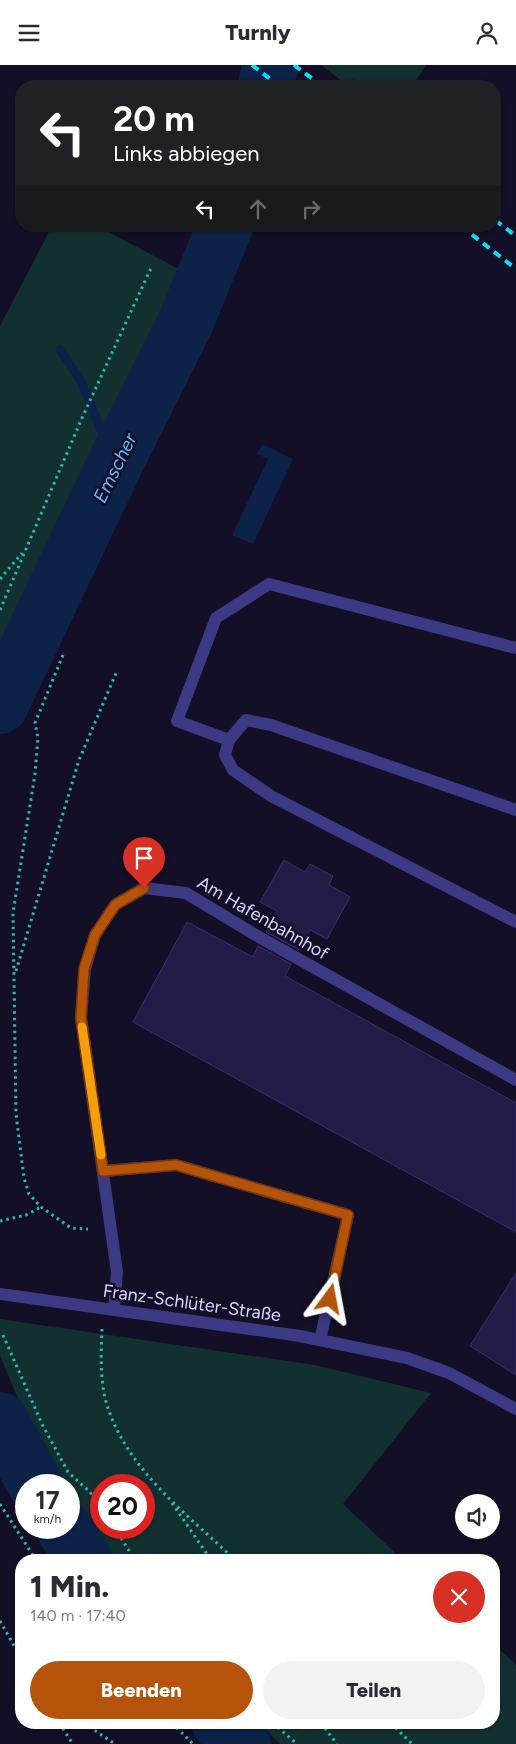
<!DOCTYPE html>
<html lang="de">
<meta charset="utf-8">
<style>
body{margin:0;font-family:Figtree,sans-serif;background:#f2f2f3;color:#2b2b33;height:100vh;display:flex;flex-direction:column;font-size:19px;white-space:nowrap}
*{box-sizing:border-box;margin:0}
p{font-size:16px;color:#7c7c81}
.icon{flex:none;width:28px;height:28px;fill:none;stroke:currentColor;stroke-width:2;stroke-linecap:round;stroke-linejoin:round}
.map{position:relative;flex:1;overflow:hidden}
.sheet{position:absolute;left:15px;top:1489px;width:485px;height:175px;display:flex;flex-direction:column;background:#fff;border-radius:20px;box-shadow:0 1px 4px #0004}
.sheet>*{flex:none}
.guide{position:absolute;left:15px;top:15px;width:486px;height:152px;border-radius:20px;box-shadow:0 1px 4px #0004;background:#202124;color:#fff;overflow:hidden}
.fabs{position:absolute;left:455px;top:1429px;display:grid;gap:10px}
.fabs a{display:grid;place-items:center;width:45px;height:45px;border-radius:50%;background:#fff;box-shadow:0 1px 4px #0004;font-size:25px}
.speed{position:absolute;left:15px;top:1409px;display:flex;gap:10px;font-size:25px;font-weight:700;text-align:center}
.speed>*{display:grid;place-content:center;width:65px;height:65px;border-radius:50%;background:#fff;box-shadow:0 1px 4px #0004;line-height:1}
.speed small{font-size:12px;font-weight:400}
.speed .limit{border:8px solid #d22;background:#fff;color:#111}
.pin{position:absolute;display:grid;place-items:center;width:42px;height:42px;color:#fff;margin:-51px -21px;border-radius:50% 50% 50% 0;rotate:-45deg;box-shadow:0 0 5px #0007}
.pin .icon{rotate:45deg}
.me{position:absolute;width:55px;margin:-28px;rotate:13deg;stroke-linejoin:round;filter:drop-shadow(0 0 4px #0008)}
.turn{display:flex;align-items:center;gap:18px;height:105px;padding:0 15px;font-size:22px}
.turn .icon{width:65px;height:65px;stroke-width:2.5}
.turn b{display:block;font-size:35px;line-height:42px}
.lanes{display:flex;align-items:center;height:48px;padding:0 15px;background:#0003;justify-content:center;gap:25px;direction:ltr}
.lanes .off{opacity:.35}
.round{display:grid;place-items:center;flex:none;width:52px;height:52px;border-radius:26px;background:#f2f2f3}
.overview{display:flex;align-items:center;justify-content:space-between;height:85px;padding:0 15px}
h1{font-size:30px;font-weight:800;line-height:38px}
.primary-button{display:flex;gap:10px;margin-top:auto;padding:10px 15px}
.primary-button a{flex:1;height:58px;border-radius:30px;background:#b45309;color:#fff;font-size:20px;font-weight:800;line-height:58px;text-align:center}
.primary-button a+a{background:#f2f2f3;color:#2b2b33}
header{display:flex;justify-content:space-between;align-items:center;height:65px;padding:0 15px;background:#fff;font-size:22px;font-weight:800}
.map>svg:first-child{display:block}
</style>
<header><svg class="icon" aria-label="menu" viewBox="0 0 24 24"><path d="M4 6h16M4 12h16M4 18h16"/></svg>Turnly<svg class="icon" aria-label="person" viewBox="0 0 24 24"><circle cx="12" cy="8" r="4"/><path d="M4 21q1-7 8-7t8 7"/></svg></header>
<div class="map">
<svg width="516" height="1679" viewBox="0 0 516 1679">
<rect width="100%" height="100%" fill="#130f26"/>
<!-- green -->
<path fill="#12302f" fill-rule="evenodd" d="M321 0H426L412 21H361L352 14 347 20Z
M52 161H97L190 210 56 465 0 585V261Z
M0 1254 315 1300 431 1328 343 1439 403 1495H101C83 1469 69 1453 69 1420H61L15 1327 0 1290ZM101 1420H144V1462H101Z
M494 1579 516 1600V1679H280L259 1658H494Z"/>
<!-- water -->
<path fill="#0c2248" d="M262 379 293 394 253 479 232 470 268 394 257 389Z"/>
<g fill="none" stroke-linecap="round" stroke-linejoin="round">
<!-- stream -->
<path stroke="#0c2248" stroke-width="9" d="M60 285 81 316 115 399"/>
<!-- river -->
<path stroke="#0c2248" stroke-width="56" d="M266 21 270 0
M0 641 115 399 185 259 225 161
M0 1355 36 1420
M63 1462 85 1495
M220 1658 243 1679"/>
</g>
<!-- building -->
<path fill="#241b47" stroke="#3b2d73" d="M284 795 305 807 310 799 333 811 329 820 350 832 327 874 310 865 299 885 266 867 277 846 260 837Z
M187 857 253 892 258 881 291 899 285 911 516 1038V1167L133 957Z
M516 1208V1310L470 1281Z"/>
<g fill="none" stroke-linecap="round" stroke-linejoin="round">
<!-- path -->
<path stroke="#2fb8b0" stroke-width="3" stroke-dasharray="2.5 4" stroke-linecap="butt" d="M0 514 22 488
M0 545 82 353 151 203
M63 590 35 658 38 673 35 709 13 848 16 1049 24 1113 29 1129 41 1142 71 1163 88 1164
M16 906 79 695 117 606
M0 1156 26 1150 41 1142
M102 1264C101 1287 100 1310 105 1333 123 1402 186 1448 235 1495
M3 1270 42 1359 68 1407 90 1427 101 1444
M172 1438 211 1495
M0 1439 36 1495
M114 1462 135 1495
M0 1556 21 1593
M59 1658 73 1679
M84 1658 115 1679
M172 1658 193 1679
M273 1658 297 1679
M321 1658 337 1679
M391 1658 412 1679"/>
<!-- lane -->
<path stroke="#3d3a85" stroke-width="12" d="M229 675 177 656 216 553 269 519 516 583
M516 745 271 660 246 655 229 675 225 690 233 705 271 731 516 857
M103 1106 176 1100 348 1150 320 1275"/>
<!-- street -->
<path stroke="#3d3a85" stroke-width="12" d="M0 1229 300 1271 407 1293 449 1308 516 1344
M114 1245 117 1207 81 953 85 904 95 870 115 840 144 823 186 828 259 872 516 1015"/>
<!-- rail -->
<path stroke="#00e5ff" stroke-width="4" stroke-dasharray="8 6" stroke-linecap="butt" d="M252 0 279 21
M294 0 322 21
M495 155 516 171
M461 161 516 204"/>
</g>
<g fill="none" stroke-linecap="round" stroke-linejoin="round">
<defs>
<path id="route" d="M144 823 115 840 95 870 84 904 81 953 103 1106 176 1100 348 1150 330 1234"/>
</defs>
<!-- route casing -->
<use href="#route" stroke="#753606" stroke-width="12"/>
<!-- route -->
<use href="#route" stroke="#b45309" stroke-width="9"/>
<!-- slow -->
<path stroke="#f59e0b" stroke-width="9" d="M82 962 101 1090"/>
</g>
<g text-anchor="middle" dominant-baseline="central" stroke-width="5" stroke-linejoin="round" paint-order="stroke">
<!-- street labels -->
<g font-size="18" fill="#d9d4ff" stroke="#130f26">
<text transform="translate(263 853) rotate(30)">Am Hafenbahnhof</text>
<text transform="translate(192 1238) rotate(8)">Franz-Schlüter-Straße</text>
</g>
<!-- water labels -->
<g font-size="19" font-style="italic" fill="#62b6ff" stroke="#130f26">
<text transform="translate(115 403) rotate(-64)">Emscher</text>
</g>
</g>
</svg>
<div class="fabs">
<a><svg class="icon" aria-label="sound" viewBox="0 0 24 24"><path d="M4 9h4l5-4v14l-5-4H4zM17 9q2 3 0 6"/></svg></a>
</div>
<div class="speed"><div>17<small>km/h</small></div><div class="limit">20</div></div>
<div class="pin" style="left:144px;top:823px;background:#d93025"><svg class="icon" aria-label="arrive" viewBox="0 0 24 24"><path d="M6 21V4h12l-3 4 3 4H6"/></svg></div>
<svg class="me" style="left:330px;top:1234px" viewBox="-20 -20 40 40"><path d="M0-17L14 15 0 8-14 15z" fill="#b45309" stroke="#fff" stroke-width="4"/></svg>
<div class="guide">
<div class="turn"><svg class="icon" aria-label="left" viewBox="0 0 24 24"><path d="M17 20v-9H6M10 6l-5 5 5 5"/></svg><div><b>20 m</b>Links abbiegen</div></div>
<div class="lanes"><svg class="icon" aria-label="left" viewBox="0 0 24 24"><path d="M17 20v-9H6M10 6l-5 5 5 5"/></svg><svg class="icon off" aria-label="ahead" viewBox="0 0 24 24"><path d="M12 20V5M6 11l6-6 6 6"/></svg><svg class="icon off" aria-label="right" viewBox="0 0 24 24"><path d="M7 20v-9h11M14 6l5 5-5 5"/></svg></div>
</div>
<section class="sheet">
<div class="overview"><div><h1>1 Min.</h1><p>140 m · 17:40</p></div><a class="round" style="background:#d93025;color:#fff"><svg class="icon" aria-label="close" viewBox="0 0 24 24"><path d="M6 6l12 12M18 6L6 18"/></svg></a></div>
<div class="primary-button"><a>Beenden</a><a>Teilen</a></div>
</section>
</div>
